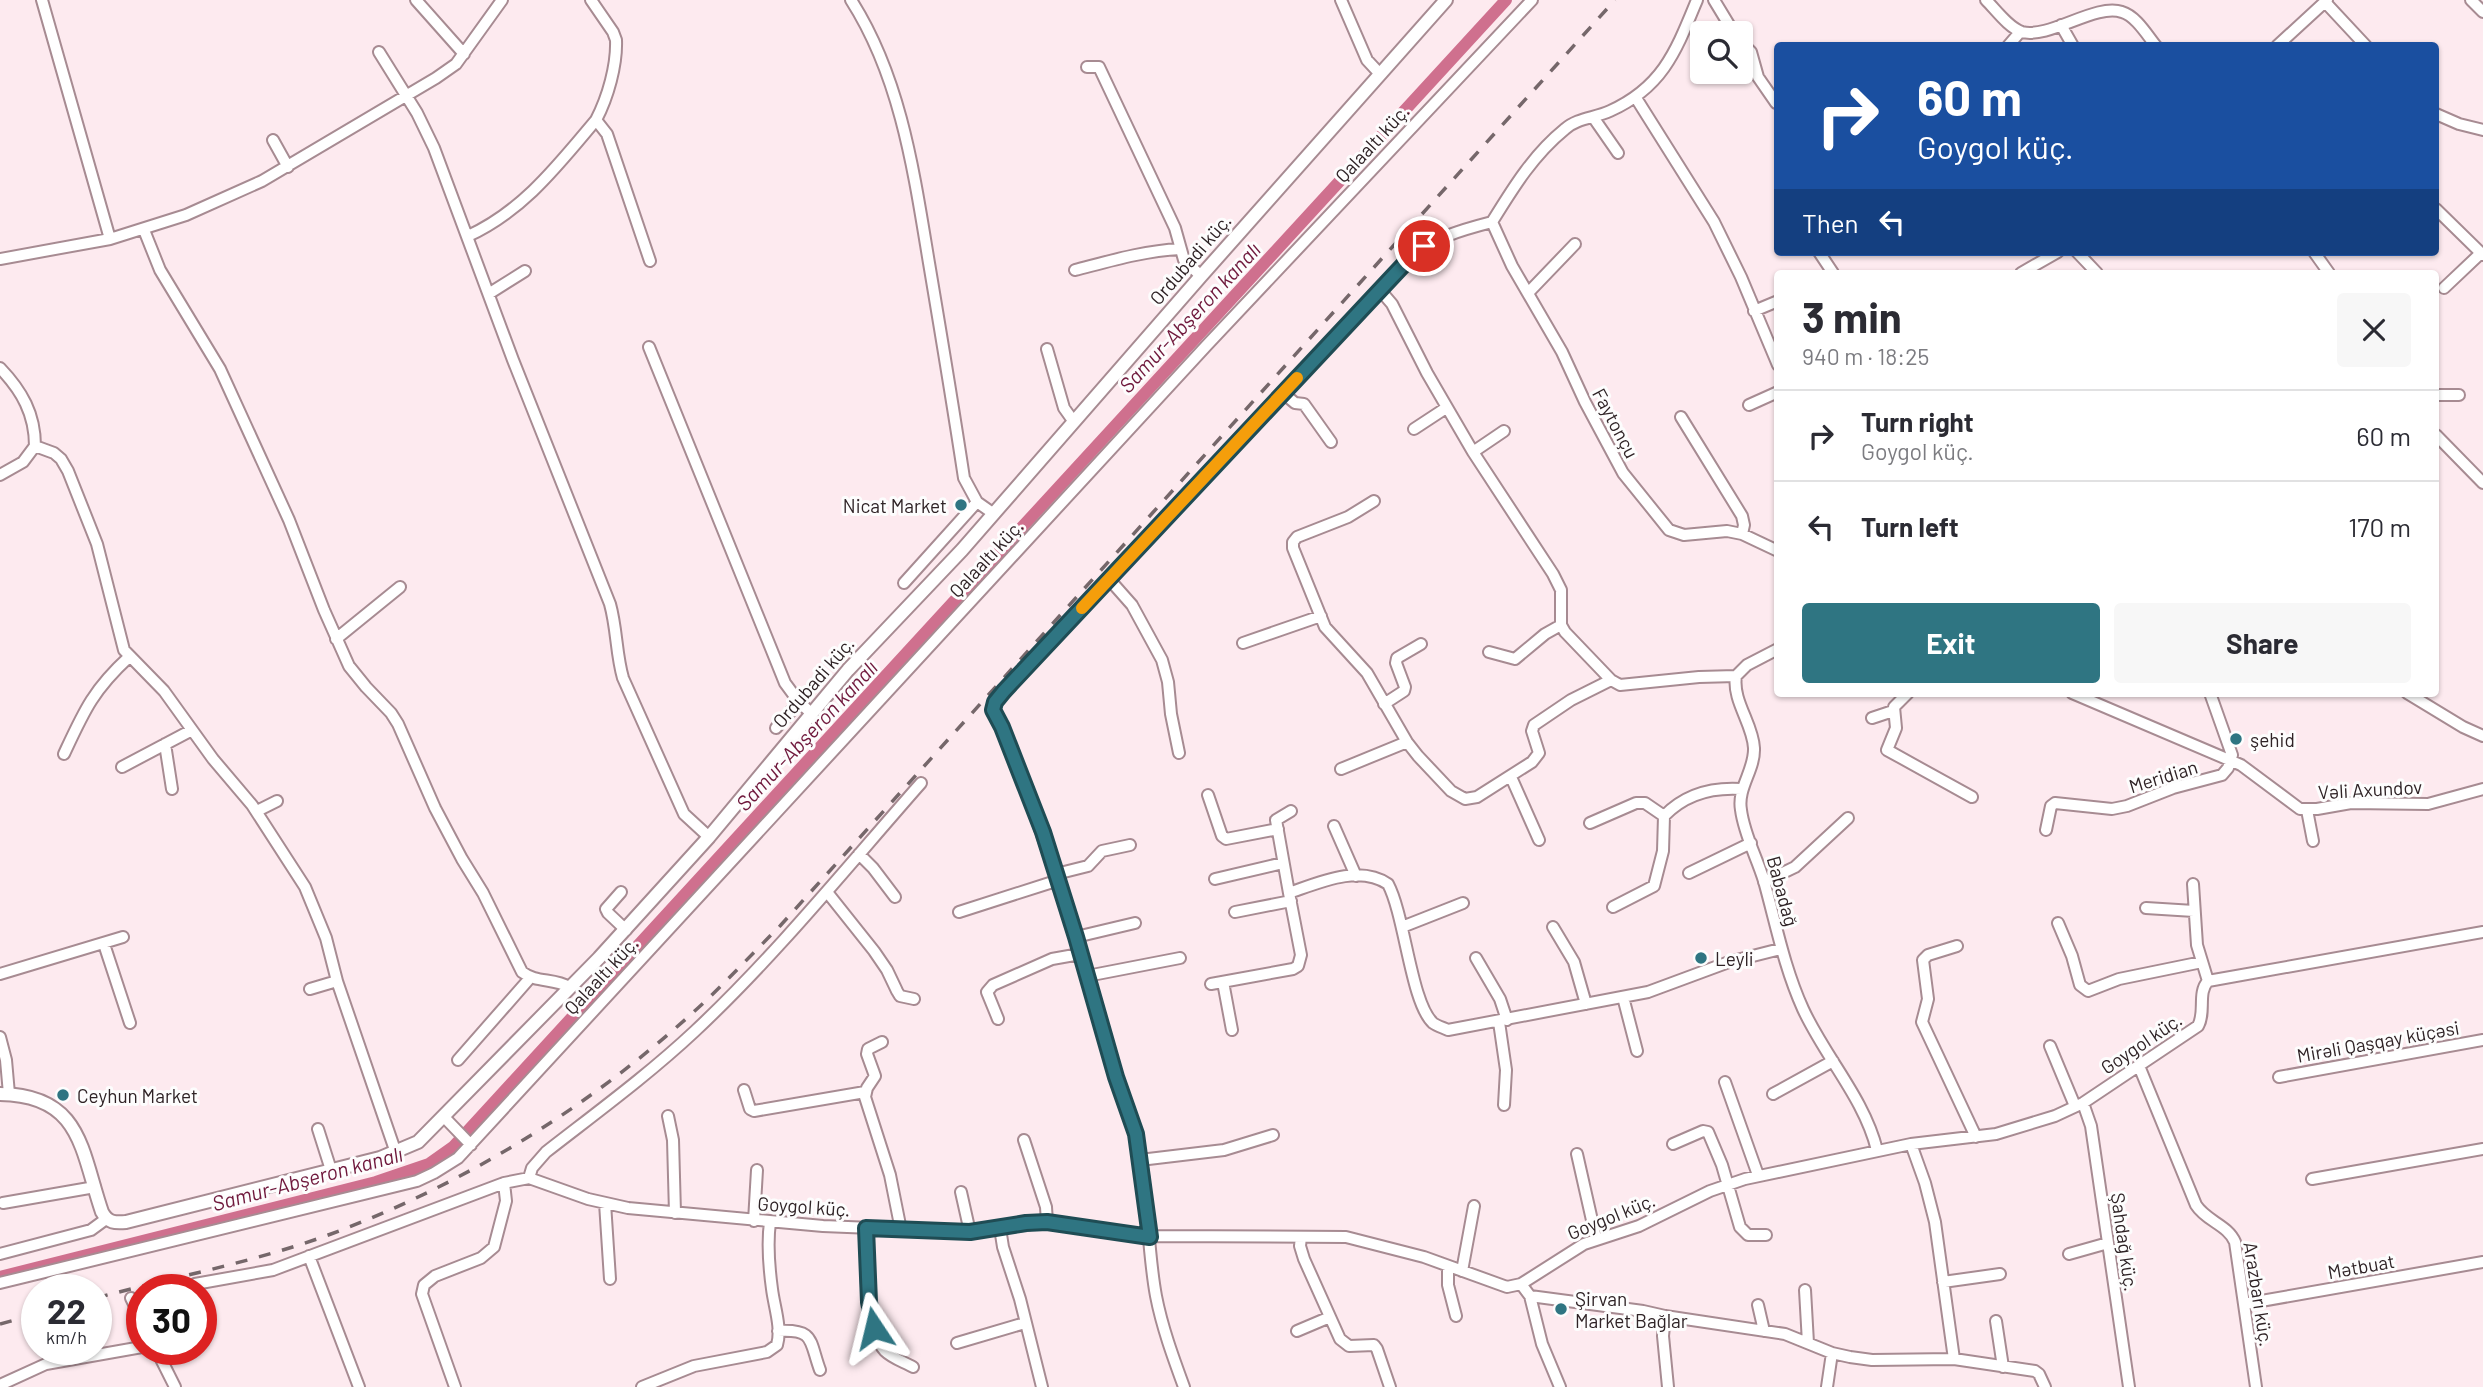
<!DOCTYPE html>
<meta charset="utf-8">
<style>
body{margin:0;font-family:Barlow,sans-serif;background:#f7f7f7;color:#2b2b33;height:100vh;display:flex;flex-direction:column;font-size:26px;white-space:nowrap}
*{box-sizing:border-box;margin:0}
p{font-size:23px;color:#7c7c81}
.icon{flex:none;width:38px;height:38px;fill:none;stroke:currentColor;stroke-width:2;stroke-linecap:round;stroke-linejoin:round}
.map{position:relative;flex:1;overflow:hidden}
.panel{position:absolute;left:1774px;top:270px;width:665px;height:427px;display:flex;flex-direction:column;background:#fff;border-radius:7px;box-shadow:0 2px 5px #0004}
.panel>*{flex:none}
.banner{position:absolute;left:1774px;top:42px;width:665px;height:214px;border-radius:7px;box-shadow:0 2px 5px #0004;background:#1a4fa0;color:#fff;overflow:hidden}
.tools{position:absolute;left:1690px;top:21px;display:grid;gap:14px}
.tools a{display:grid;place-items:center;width:63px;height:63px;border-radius:7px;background:#fff;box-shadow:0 2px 5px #0004;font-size:35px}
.speed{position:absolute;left:21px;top:1274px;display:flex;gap:14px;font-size:35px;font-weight:700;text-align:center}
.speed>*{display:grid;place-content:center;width:91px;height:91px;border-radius:50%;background:#fff;box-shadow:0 2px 5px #0004;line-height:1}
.speed small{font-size:18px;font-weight:400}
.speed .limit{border:10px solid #d22;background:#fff;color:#111}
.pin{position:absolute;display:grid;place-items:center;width:60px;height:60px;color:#fff;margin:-30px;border:4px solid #fff;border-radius:50%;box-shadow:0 2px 7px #0007}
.me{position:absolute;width:77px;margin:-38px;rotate:350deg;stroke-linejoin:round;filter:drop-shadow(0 0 5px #0008)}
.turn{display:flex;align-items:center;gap:24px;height:147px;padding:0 28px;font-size:32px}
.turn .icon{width:91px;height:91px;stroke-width:2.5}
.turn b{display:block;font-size:49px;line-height:60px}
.then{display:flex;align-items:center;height:66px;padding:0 28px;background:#0003;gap:14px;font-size:26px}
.round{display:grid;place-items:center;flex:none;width:74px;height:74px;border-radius:7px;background:#f7f7f7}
.headline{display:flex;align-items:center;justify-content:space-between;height:119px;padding:0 28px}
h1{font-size:42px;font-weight:700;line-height:52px}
.action{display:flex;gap:14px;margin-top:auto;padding:14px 28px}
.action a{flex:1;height:80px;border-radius:7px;background:#2f7582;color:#fff;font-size:28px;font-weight:700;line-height:80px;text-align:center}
.action a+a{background:#f7f7f7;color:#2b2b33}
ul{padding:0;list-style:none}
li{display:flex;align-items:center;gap:21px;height:91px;padding:0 28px;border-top:2px solid #e1e1e2}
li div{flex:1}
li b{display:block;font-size:26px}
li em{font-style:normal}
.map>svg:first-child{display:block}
</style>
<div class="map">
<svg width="2483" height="1387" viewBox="0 0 2483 1387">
<rect width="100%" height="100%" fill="#fdeaef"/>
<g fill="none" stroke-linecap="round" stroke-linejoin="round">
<!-- canal -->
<path stroke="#cf708e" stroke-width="12" d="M0 1277 376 1182 429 1164 453 1147 1506 0"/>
<defs>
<path id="minor" d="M42 0 110 239
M416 0 464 54
M851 0C901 78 914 173 929 263 941 334 953 406 964 478L977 502 994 514
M1341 0 1367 60 1380 74
M1714 0 1734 33
M1986 0C1996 10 2009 28 2022 32 2050 39 2095 3 2122 12 2136 16 2147 35 2156 46
M2471 0 2483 12
M2325 2 2366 46
M2061 25 2073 46
M1741 42 1751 52 1758 77 1776 103
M2008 46 2020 32
M2277 46 2327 0
M379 52 417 113 434 148 513 360 610 604C617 629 616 654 623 678L684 814 709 837
M1087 67H1099L1175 228 1184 260 1201 276
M1636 98 1714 222 1741 277 1778 365
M2436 114 2459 124 2483 130
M1593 117 1618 153
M596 120 607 134 650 261
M273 140 288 167
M2436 209 2483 255
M1492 222 1512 266 1562 352 1585 402 1623 473 1669 530 1684 535 1727 531 1742 534 1778 551
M144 230 160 270 220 369 289 520 324 610 349 666 366 687 391 713 398 724 435 808 462 859 483 893 522 972C536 983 554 978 569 987
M468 236C523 211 558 165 596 120 608 97 617 65 616 40L613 32 591 0
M1819 252 1833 273
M2077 252 2097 273
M2314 252 2329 273
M0 259 110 239 186 215 262 181 436 78 456 64 502 0
M1075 270C1110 261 1143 251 1180 249
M2021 273 2058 252
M2444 288 2481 253
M1380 290 1392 304 1427 373 1473 452 1553 574 1561 590V625L1565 632 1611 680 1620 685 1699 677 1736 676
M490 293 525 271
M1528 293 1575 244
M1754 311 1778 301
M649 347 785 683 799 702 811 713
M1047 349 1064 408 1074 422
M0 368C22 391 35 414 35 446L23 462 0 475
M1283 393 1295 403 1304 404 1331 442
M2436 395H2459
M1749 405 1778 392
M1681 417 1742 516 1744 525 1742 534
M1414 429 1446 408
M2436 435 2483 483
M35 446 54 453 61 459 68 471 97 544 124 650 164 691 213 759 252 805 305 887 326 938 337 981 396 1153
M1473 452 1504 431
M1374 501 1348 517 1297 537 1293 542V548L1325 627 1367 673 1407 742 1418 756 1451 791 1465 799 1477 797 1532 762 1539 753 1532 731 1534 725 1571 700 1611 680
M1109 579 1132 605 1162 660 1168 682 1171 714 1179 753
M904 583 977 502
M336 639 400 587
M1243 643 1321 616
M1778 649 1747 665 1736 676C1732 701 1753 724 1754 748 1755 770 1737 788 1741 810 1744 834 1757 858 1764 881 1776 924 1784 967 1803 1009 1825 1057 1864 1098 1877 1150
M1489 652 1515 659 1545 634 1561 625
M1908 693 1894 707 1896 728 1887 750 1972 797
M2072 693 2241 765 2300 809H2317L2351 803 2428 804 2483 789
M2407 693 2463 727 2483 736
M1384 704 1404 691 1405 687 1396 663 1397 658 1421 644
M1872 718 1893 711
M776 728 799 702
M165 744 172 789
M64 754C84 711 93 690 129 657
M122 767 192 730
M1341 769 1407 742
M1511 777 1539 840
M1208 795 1222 836 1226 839 1278 829
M2307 810 2313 841
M257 811 277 801
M1291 811 1276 820 1289 893C1318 883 1359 864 1388 884 1405 916 1411 1003 1433 1023 1437 1026 1444 1028 1448 1030L1648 992 1729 962 1780 949
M1590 823 1636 803H1645L1664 816
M1334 826 1356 876
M2046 830 2051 806 2055 803 2112 809 2127 806 2173 788 2222 775 2228 768 2232 755 2210 693
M859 854 873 868 895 897
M1689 873 1751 843
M1056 874 1088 866 1102 851 1130 845
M1215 879 1283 863
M1764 882 1795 867 1848 818
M2193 884 2197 945 2208 981
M621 892 606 909 608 913 626 930
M827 892 874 951 887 970 897 991 900 996 914 999
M1613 907 1654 886 1663 851 1664 816C1685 794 1713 787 1742 789
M2146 908 2194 911
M959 912 1059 880
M1235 912 1291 901
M2058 923 2072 956 2080 985 2088 991 2119 979 2202 962
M1402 927 1463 903
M1553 927 1574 962 1586 1004
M1076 937 1135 923
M104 944 130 1023
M1957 946 1928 955 1923 960 1928 999 1922 1022 1976 1137
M1476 958 1500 999 1507 1020
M0 974 123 937
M1087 976 1180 958
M1223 982 1232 1030
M1211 984 1293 969 1298 966 1301 955 1289 893
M310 989 337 981
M1623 997 1637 1051
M998 1019 987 992 993 985 1052 959 1080 954
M1499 1022 1506 1070 1504 1105
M0 1037 6 1060 9 1094
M882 1042 868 1049 867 1054 875 1076 867 1088 865 1097 890 1175 901 1230
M2050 1046 2075 1106
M458 1060 530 978
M2139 1066 2196 1205C2206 1221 2228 1225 2235 1242L2256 1387
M2279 1077 2483 1040
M1725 1082 1758 1175
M744 1090 750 1109 754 1111 865 1092
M1773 1094 1833 1061
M2083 1103 2091 1126 2129 1387
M668 1116 673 1140 675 1213
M444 1117 471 1145
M318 1129 331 1170
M1024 1140 1046 1207 1047 1222
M1673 1144 1703 1131 1708 1132 1722 1165 1740 1227 1748 1235H1766
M1911 1144 1925 1183 1935 1222 1954 1359
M1577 1154 1596 1238
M1140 1160 1224 1150 1273 1135
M529 1178 532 1168 546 1152C596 1113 648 1075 695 1031 776 955 847 867 921 783
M2312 1179 2483 1149
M961 1192 970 1232
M3 1203 95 1187
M605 1203 610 1279
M754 1221 757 1170
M866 1228C867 1260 862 1326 885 1351 892 1358 904 1362 913 1367
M1000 1228 1003 1247 1020 1299 1042 1387
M1301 1237 1300 1246 1304 1259 1340 1339 1349 1346 1374 1345 1377 1349 1390 1387
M0 1254 91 1230 106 1219
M2069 1254 2108 1243
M309 1256 359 1387
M1448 1266V1285L1456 1316
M1462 1271 1474 1206
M1943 1282 2000 1274
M0 1283 417 1181 434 1173 458 1158 1207 345 1532 0
M1521 1284 1530 1296 1643 1311 1665 1316 1785 1334 1832 1353 1850 1357 1872 1360 1954 1359 2035 1371 2039 1374 2045 1387
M183 1290 195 1284 273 1270 504 1183 529 1178 588 1199 628 1208 823 1226 970 1232 1047 1222 1150 1236 1346 1237 1424 1257 1507 1287 1521 1284 1584 1244 1639 1226 1710 1191 1745 1179 1911 1144 1996 1134 2055 1116 2083 1103 2198 1026C2206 1012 2197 993 2208 981L2483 932
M1805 1290 1808 1343
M1530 1296 1542 1344 1560 1387
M131 1298 142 1320
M2244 1304 2483 1262
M1758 1305 1764 1331
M1665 1316 1663 1336 1668 1387
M1996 1321 2003 1367
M778 1331C815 1329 809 1340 820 1370
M1297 1331 1330 1317
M957 1343 1025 1323
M156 1349 175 1387
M0 1385 46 1364 142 1347
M455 1387 422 1294 424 1285 435 1276 481 1258 494 1247 506 1201 504 1183
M642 1387 694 1366 767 1352 777 1345C782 1328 774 1306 772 1289 769 1267 767 1244 770 1222
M1184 1387C1173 1357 1162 1327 1156 1296 1146 1242 1149 1186 1135 1132 1130 1114 1121 1096 1115 1077 1079 951 1047 830 993 710L995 702 1408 260C1432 238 1461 230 1492 222 1513 188 1533 155 1565 129 1577 118 1595 118 1610 111 1663 87 1676 51 1697 0
M1827 1387 1832 1353"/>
<path id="tertiary" d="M0 1094C82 1095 81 1151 102 1212 108 1223 115 1223 126 1222L380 1158 418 1142 599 958 709 837 848 670 962 550 1201 276 1446 0"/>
</defs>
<!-- minor casing -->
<use href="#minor" stroke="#a78b92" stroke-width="14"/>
<!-- tertiary casing -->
<use href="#tertiary" stroke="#a78b92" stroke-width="16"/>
<!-- minor -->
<use href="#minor" stroke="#fff" stroke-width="10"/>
<!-- tertiary -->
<use href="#tertiary" stroke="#fff" stroke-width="12"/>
<!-- rail -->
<path stroke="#75676a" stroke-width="3.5" stroke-dasharray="12 12" stroke-linecap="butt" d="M96 1298C174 1277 255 1262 331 1234 467 1183 591 1106 698 1008 726 982 753 953 780 926L1615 0
M0 1324 37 1314"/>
</g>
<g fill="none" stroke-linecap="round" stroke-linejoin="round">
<defs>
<path id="route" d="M874 1328 869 1302 866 1228 970 1232 1026 1223 1047 1222 1150 1237 1136 1134 1116 1077 1076 937 1043 832 1002 727 993 710 995 702 1004 691 1408 260 1424 246"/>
</defs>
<!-- route casing -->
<use href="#route" stroke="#1f4c54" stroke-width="18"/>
<!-- route -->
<use href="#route" stroke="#2f7582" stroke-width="12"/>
<!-- slow -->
<path stroke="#f59e0b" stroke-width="12" d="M1082 608 1297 378"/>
</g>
<!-- markers -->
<g fill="#2f7582" stroke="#fdfdfd" stroke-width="2.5">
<circle cx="961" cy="505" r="7"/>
<circle cx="2236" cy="739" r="7"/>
<circle cx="1701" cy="958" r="7"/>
<circle cx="63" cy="1095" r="7"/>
<circle cx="1561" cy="1309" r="7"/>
</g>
<g text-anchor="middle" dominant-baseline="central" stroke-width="6" stroke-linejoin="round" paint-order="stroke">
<!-- street labels -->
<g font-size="19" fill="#2f2326" stroke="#fdfdfd">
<text transform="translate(1372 143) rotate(-47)">Qalaaltı küç.</text>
<text transform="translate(1190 259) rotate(-49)">Ordubadi küç.</text>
<text transform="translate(1616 423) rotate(62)">Faytonçu</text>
<text transform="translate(986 558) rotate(-47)">Qalaaltı küç.</text>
<text transform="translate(813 682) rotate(-49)">Ordubadi küç.</text>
<text transform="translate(2163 776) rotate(-17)">Meridian</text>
<text transform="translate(2370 789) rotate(-3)">Vəli Axundov</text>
<text transform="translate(1783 891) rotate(75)">Babadağ</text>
<text transform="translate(601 975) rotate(-47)">Qalaaltı küç.</text>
<text transform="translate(2378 1041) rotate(-10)">Mirəli Qaşqay küçəsi</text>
<text transform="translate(2141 1043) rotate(-34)">Goygol küç.</text>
<text transform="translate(804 1206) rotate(4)">Goygol küç.</text>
<text transform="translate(1611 1216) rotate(-22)">Goygol küç.</text>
<text transform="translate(2125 1242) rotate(82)">Şahdağ küç.</text>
<text transform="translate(2361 1266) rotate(-10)">Mətbuat</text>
<text transform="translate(2259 1294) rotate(81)">Arazbarı küç.</text>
</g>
<!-- poi labels -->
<g font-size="19" fill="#2f2326" stroke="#fdfdfd" text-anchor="start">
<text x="947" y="505" text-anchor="end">Nicat Market</text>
<text x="2250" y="739">şehid</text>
<text x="1715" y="958">Leyli</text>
<text x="77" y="1095">Ceyhun Market</text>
<text x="1575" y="1298">Şirvan<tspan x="1575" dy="22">Market Bağlar</tspan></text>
</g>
<!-- water labels -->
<g font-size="21" font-style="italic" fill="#6f183c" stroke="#fdfdfd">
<text transform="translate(1189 317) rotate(-47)">Samur-Abşeron kanalı</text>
<text transform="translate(806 735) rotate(-47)">Samur-Abşeron kanalı</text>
<text transform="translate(307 1178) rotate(-15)">Samur-Abşeron kanalı</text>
</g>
</g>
</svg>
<div class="tools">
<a><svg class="icon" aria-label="search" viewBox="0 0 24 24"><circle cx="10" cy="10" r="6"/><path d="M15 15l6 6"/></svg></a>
</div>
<div class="speed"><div>22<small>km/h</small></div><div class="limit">30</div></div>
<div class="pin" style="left:1424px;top:246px;background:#d93025"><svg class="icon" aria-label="arrive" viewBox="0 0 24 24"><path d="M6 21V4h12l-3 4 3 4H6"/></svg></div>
<svg class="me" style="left:874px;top:1328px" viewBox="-20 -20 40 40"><path d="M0-17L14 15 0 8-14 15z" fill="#2f7582" stroke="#fff" stroke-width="4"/></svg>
<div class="banner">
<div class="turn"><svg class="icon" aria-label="right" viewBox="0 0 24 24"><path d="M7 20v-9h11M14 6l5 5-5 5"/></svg><div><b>60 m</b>Goygol küç.</div></div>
<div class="then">Then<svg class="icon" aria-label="left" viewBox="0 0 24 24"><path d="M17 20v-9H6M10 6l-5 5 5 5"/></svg></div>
</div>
<section class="panel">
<div class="headline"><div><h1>3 min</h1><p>940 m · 18:25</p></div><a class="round"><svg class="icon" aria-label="close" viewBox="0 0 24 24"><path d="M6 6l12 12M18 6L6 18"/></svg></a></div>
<ul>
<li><svg class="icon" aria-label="right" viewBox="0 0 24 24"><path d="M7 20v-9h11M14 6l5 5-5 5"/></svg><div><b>Turn right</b><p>Goygol küç.</p></div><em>60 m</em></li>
<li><svg class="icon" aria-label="left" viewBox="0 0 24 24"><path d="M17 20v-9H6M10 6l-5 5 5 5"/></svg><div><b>Turn left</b></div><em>170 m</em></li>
</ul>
<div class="action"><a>Exit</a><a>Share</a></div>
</section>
</div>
